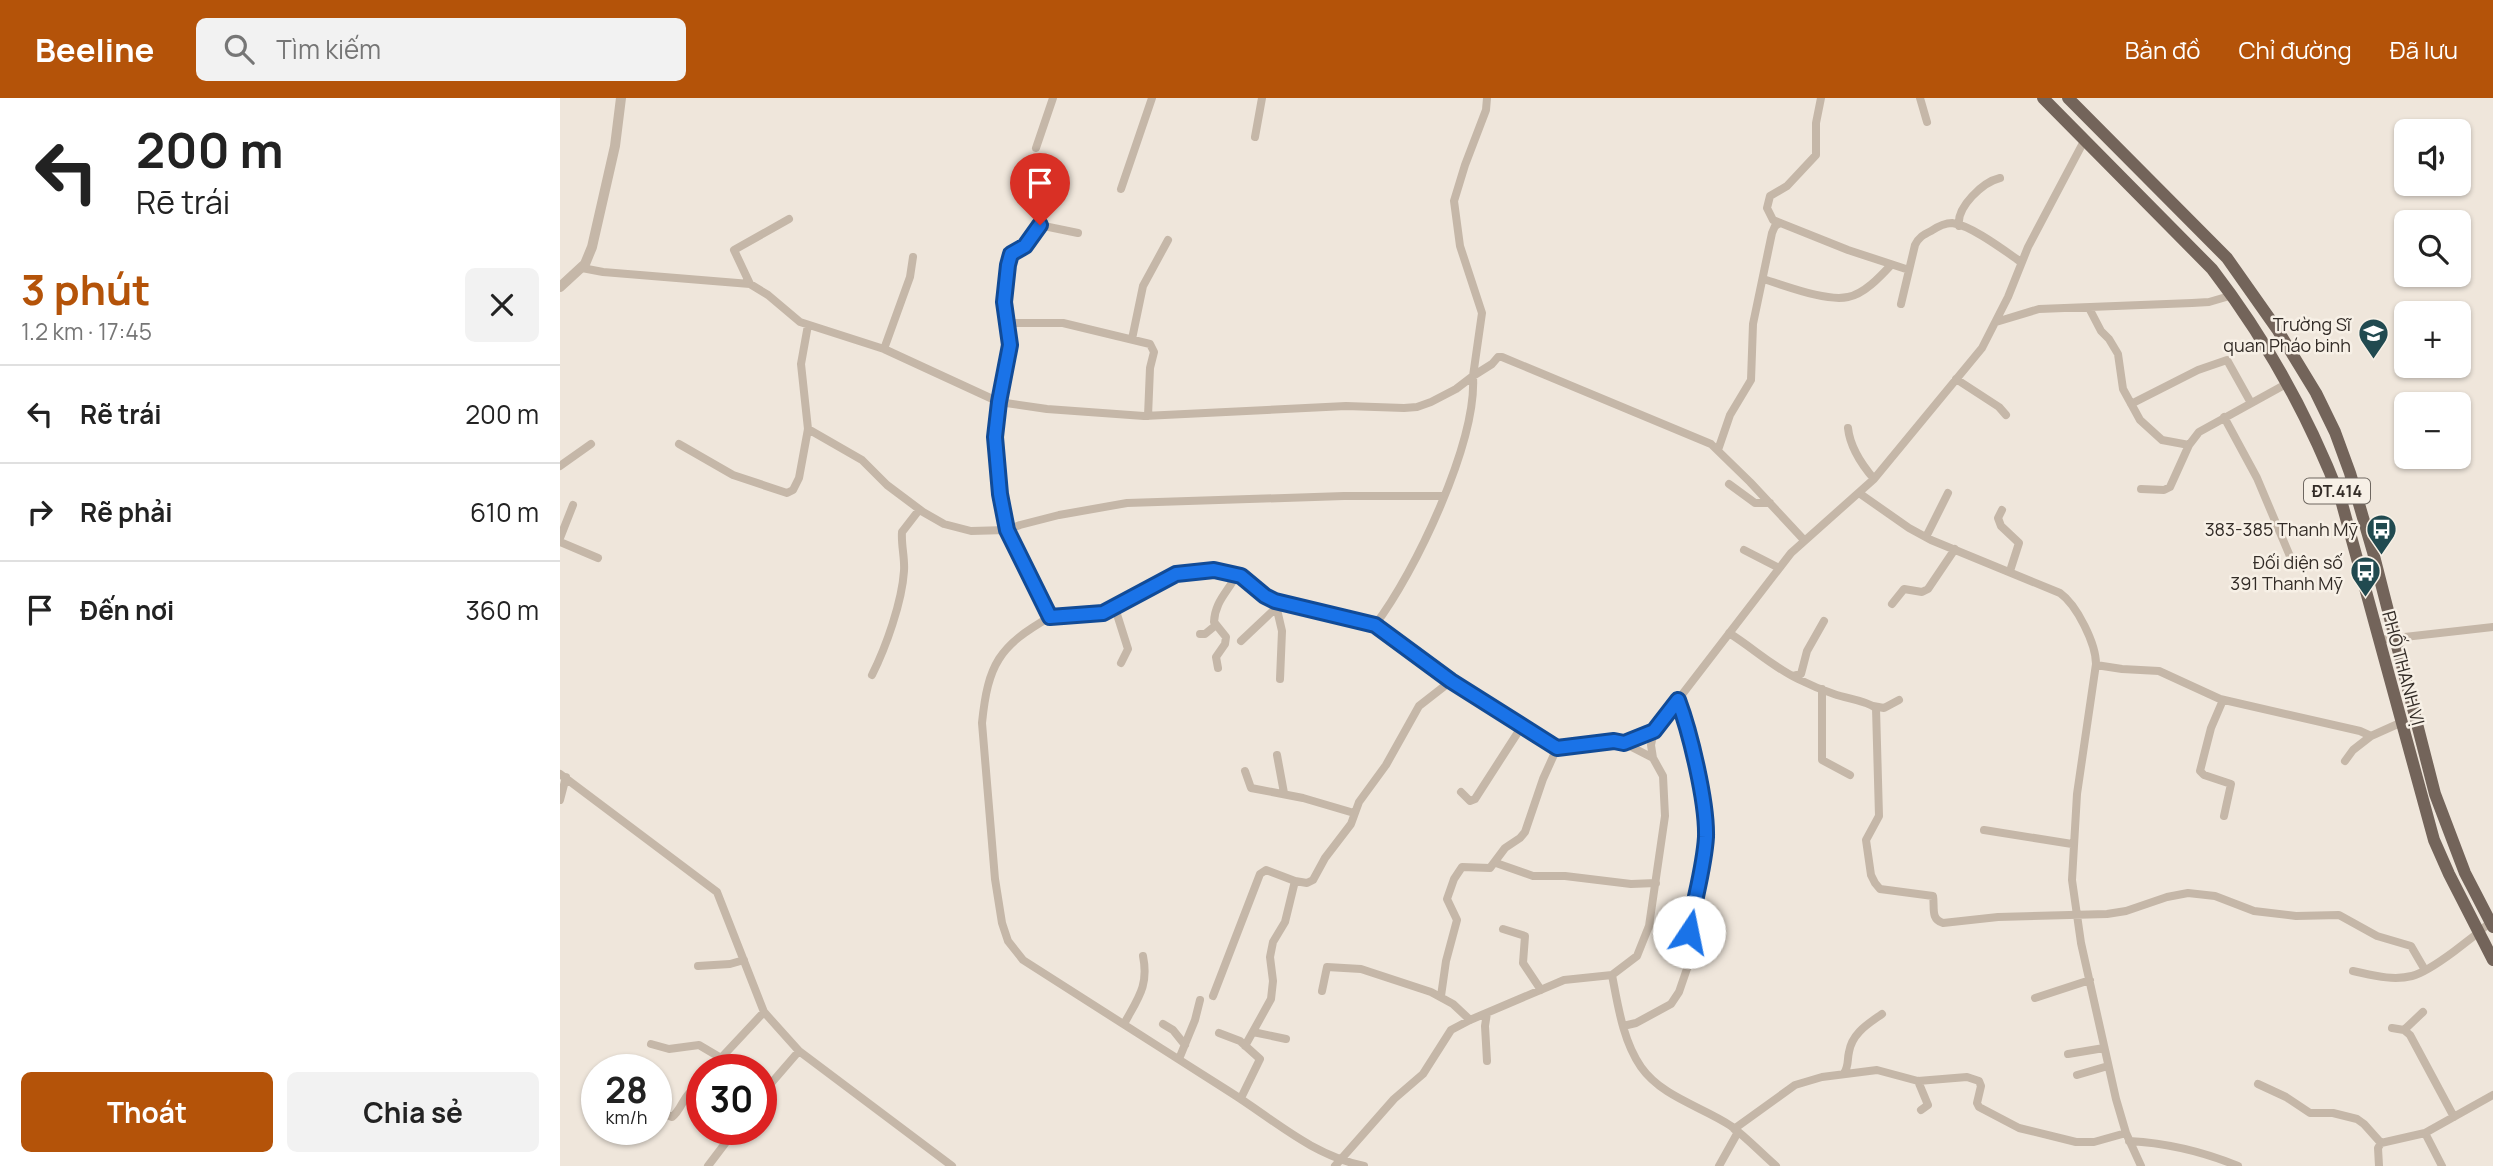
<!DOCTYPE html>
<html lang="vi">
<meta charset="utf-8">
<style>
body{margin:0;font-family:Manrope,sans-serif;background:#f2f2f2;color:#222;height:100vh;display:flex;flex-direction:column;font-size:26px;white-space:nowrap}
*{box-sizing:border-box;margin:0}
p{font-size:23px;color:#767676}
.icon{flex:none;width:38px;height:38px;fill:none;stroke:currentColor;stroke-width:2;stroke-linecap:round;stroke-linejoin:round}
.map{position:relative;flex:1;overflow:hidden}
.side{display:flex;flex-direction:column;background:#fff;width:560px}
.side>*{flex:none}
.banner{background:#fff;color:#222;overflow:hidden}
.buttons{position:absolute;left:1834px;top:21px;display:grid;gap:14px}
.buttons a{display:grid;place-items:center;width:77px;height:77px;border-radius:10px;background:#fff;box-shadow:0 2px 5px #0004;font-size:35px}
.speed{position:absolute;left:21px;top:956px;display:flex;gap:14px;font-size:35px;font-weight:700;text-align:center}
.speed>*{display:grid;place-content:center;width:91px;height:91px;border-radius:50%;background:#fff;box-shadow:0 2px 5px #0004;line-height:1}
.speed small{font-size:18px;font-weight:400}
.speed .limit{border:10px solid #d22;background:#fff;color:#111}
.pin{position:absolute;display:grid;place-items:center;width:60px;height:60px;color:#fff;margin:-72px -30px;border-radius:50% 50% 50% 0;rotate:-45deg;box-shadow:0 0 7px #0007}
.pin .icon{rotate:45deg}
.me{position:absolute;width:77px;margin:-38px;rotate:11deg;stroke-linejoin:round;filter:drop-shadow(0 0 5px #0008)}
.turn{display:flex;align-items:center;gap:24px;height:147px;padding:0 21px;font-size:32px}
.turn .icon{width:91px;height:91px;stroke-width:2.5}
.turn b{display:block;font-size:49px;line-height:60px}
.round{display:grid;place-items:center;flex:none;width:74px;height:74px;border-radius:10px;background:#f2f2f2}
.overview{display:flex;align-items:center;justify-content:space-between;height:119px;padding:0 21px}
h1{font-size:42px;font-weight:700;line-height:52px;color:#b45309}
.action{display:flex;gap:14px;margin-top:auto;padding:14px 21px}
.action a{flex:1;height:80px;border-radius:10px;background:#b45309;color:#fff;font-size:28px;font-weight:700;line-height:80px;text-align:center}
.action a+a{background:#f2f2f2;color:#222}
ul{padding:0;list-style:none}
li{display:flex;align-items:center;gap:21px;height:98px;padding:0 21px;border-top:2px solid #e0e0e0}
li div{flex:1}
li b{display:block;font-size:26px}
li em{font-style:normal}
header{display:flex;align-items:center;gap:42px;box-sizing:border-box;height:98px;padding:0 35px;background:#b45309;color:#fff}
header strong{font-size:33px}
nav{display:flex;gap:38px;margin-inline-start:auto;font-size:24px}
.search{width:490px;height:63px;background:#f2f2f2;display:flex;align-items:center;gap:18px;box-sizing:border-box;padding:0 24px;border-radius:10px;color:#767676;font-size:26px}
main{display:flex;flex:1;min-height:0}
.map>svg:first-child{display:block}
</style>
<header>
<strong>Beeline</strong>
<div class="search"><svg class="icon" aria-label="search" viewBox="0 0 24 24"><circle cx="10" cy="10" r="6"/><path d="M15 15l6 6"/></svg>Tìm kiếm</div>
<nav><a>Bản đồ</a><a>Chỉ đường</a><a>Đã lưu</a></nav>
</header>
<main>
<section class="side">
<div class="banner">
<div class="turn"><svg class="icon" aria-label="left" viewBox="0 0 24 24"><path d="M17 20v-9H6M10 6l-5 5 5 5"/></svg><div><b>200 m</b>Rẽ trái</div></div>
</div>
<div class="overview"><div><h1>3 phút</h1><p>1.2 km · 17:45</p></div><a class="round"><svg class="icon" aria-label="close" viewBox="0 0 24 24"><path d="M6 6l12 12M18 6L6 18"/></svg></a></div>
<ul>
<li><svg class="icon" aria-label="left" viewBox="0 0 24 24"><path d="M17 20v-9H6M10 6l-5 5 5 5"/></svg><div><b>Rẽ trái</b></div><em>200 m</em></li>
<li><svg class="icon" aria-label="right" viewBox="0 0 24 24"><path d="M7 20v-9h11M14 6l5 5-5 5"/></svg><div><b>Rẽ phải</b></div><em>610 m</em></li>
<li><svg class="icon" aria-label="arrive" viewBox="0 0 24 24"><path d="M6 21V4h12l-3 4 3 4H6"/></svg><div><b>Đến nơi</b></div><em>360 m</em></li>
</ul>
<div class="action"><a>Thoát</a><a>Chia sẻ</a></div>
</section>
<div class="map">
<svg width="1933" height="1068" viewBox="0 0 1933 1068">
<rect width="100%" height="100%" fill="#efe6db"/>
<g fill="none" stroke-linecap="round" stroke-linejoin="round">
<!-- minor -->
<path stroke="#c5b7a8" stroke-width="8" d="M1261 0 1256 25V57L1227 88 1210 98 1207 110 1213 122 1288 152 1349 172
M1360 0 1367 24
M695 39 702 0
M476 50 493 0
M496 70 478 129 465 148 451 156 448 167 444 204 450 247 439 304 435 339 440 396 447 432 490 519 543 515 616 476 654 472 681 478 705 498 715 503 815 527
M561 91 592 0
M479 127 518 135
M1399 128C1396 109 1423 84 1440 80
M22 170 43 174 190 186 208 197 240 224 324 251 439 304 487 311 584 318 786 308 844 310 857 309 871 304 896 291 913 278 922 215 900 148 894 103 905 67 926 12 927 0
M1203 181C1224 187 1266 204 1288 199 1304 196 1320 179 1331 167
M190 186 174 152 229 121
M1341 206 1355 147C1359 139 1363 137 1371 133 1377 129 1385 125 1392 125 1411 127 1445 153 1461 164
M1529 210 1541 233 1549 241 1558 256 1563 291 1580 322 1602 342 1629 347
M1436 224 1479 211 1632 205 1649 204 1673 197
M446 225H503L590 246 594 254 590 270 588 318
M572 241 583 188 608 142
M324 251 350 179 353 159
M1396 281 1439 309 1446 317
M1571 306 1638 272 1667 262 1691 305
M1664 319 1697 380 1732 463
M1288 330C1290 349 1302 367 1314 381
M248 331 302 362 327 387 363 414 384 426 411 433 447 432 460 427 499 417 567 405 784 398H884
M119 346 173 377 227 395 233 392 239 380 248 331 241 266 248 227
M1158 352 1170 317 1191 282 1193 226 1212 135 1215 128 1220 125
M0 368 31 346
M1169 386 1195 405H1210
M1581 391 1604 392 1610 389 1629 347 1639 334 1728 285
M1299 395 1349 430 1371 442 1500 495C1517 507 1536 546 1536 566L1517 696 1512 782 1521 845 1556 1001 1566 1035 1581 1068
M1442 412 1438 420 1441 428 1459 445 1450 473
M1366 439 1388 395
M0 440 13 407
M0 444 38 460
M1184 452 1219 470
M715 503 722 533 720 581
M1332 506 1344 491 1362 494 1368 491 1395 451
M555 510 568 551 561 565
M490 519C439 548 428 566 422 625L435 781 442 825 448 843 463 862C531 906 601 950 670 994 716 1023 750 1056 804 1068
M1169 535C1193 550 1213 569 1238 581 1250 587 1262 592 1274 596 1288 601 1305 602 1316 610L1319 718 1306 742 1311 777 1315 785 1320 791 1373 798C1375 809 1370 821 1383 825L1438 819 1547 816 1566 813 1607 799 1628 795 1655 798 1694 813 1736 818 1779 817 1817 838 1851 848 1865 872
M640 536H645L656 527
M1818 542 1933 529
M681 543 717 509
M1536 567 1562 571 1599 573 1660 601 1800 633 1811 638 1840 625
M658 570 656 559 665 546 666 539 654 524C655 503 668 494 677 476
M312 577C326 549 342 504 344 473 345 460 341 447 342 434L359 412
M1233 578 1241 576 1247 553 1264 523
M891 583 815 527C855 475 917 344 913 278L932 266 938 259H942L1151 346 1190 384 1244 442
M1262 591V662L1290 677
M1663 602 1651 630 1640 673 1644 677 1671 686 1664 718
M1313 608 1324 610 1339 602
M1065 645 1094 633
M717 657 724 695
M1785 663 1793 652 1811 638
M685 673 691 690 743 700 794 715
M0 676 157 794 204 914 239 953 392 1068
M901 694 910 703 915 701 962 628
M0 702 6 679
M1424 732 1512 746
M936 765 973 778H1005L1071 786 1096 785
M943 831 965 838 963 865 981 892
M138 868 170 866 184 862
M1793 873C1812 877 1832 883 1852 878 1872 873 1916 837 1933 822
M1052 877C1058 908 1063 943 1081 969 1102 999 1143 1009 1171 1028 1187 1040 1201 1055 1216 1068
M762 893 767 869 801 871 871 894 893 906 910 922
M653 898 700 776 706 772 735 783 747 785 753 782 765 760 791 726 799 704 826 667 859 608 891 583 995 649 1060 643 1093 660
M881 898 886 863 897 822 887 801 894 781 902 769 930 770 945 750 960 740 965 734 983 681 997 650
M1475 900 1530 882
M564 926C578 900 589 888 583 858
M603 926 613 932 625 947
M1063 928 1076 925 1111 906 1119 894 1131 859 1129 830 1145 749 1146 730 1126 628 1117 602
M1832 930 1844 932 1850 937 1894 1019
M1844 932 1863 914
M693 934 726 941
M659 935 680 943 700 961 681 1000
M91 946 109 951 139 947 161 960 204 914
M685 948 711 901 713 883 710 859 713 844 725 824 735 783
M1508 956 1544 950
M619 961 635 922 640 902
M927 963 925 928 927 915
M1284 975C1289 968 1287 962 1289 954 1292 935 1308 926 1322 916
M1517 977 1548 968
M1358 983 1368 1007 1361 1012
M1698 986 1726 999 1750 1015H1773L1797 1021 1804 1026 1821 1045
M201 997 239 953
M96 1013 112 1019C124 1010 124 990 142 990
M1174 1031 1235 987 1262 979 1317 972 1358 983 1407 979 1419 983 1421 988 1417 1005 1419 1009 1459 1030 1516 1044H1534L1566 1035
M1865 1035 1882 1068
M1569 1043C1605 1045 1644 1054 1678 1068
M148 1068 176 1031
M775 1068 834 1001 863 976 891 932 910 922 1004 882 1052 877 1077 858 1089 828 1105 718 1103 678 1093 660 1091 647 1094 633 1231 455 1314 381 1422 250 1448 199 1468 149 1524 43
M1159 1068 1178 1034
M1819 1068 1818 1050 1821 1045 1865 1035 1933 997"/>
<!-- tertiary -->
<path stroke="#c5b7a8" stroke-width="10" d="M0 189 25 166 32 149 55 48 61 0"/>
<!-- primary -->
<path stroke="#73645a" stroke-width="12" d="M1483 0 1652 171C1706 241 1749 319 1781 402L1874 742 1889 776 1933 862
M1508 0 1667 160 1717 231 1756 295 1775 334 1790 375 1813 454 1875 696 1905 775 1933 829"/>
</g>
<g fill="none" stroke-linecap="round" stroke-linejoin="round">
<defs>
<path id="route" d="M480 127 465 148 451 156 448 167 444 204 450 247 439 304 435 339 440 396 447 432 490 519 543 515 616 476 654 472 681 478 705 498 715 503 815 527 891 583 997 650 1054 643 1064 645 1094 633 1118 602C1130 634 1147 704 1146 739 1144 771 1134 802 1129 834"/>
</defs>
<!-- route casing -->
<use href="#route" stroke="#114b97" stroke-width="18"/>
<!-- route -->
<use href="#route" stroke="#1a73e8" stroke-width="12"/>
</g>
<!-- icons -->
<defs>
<symbol id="university-pin" viewBox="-11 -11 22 30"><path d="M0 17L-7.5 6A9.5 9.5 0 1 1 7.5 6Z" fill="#214a50" stroke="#f7f0e6"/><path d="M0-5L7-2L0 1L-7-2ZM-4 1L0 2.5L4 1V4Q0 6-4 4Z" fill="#fff"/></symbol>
<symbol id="bus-pin" viewBox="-11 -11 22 30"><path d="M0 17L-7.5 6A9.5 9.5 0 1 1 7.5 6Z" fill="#214a50" stroke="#f7f0e6"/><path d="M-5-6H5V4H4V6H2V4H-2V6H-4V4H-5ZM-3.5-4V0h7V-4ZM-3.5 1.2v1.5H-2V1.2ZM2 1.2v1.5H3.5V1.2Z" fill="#fff"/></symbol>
</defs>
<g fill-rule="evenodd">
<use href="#university-pin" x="1796" y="218" width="35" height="47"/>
<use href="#bus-pin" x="1804" y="414" width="35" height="47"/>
<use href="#bus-pin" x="1788" y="456" width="35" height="47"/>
</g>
<g text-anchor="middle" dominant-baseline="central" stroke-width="5" stroke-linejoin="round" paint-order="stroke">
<!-- shield labels -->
<rect fill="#f7f0e6" stroke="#6e6760" stroke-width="2" x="1744" y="380.5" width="66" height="25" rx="5"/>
<g font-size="16" font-weight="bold" fill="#332c27">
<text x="1777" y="393">ĐT.414</text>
</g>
<!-- poi labels -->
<g font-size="18" fill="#332c27" stroke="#f7f0e6" text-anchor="end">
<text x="1791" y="226">Trường Sĩ<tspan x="1791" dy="21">quan Pháo binh</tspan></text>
<text x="1798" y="431">383-385 Thanh Mỹ</text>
<text x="1783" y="464">Đối diện số<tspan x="1783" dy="21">391 Thanh Mỹ</tspan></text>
</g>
<!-- street labels -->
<g font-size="18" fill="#332c27" stroke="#f7f0e6">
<text transform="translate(1844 570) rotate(75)">PHỐ THANH VỊ</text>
</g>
</g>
</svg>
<div class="buttons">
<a><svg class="icon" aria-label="sound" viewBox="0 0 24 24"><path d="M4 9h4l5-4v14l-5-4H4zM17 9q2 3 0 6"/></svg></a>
<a><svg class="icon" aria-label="search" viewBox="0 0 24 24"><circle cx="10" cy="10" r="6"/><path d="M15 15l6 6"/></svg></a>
<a>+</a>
<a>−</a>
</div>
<div class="speed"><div>28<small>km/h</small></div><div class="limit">30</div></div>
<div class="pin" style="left:480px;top:127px;background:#d93025"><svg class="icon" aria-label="arrive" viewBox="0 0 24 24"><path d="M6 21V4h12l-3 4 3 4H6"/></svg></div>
<svg class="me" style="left:1129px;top:834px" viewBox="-20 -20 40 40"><circle r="19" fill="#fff"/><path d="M0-13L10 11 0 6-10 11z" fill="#1a73e8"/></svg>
</div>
</main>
